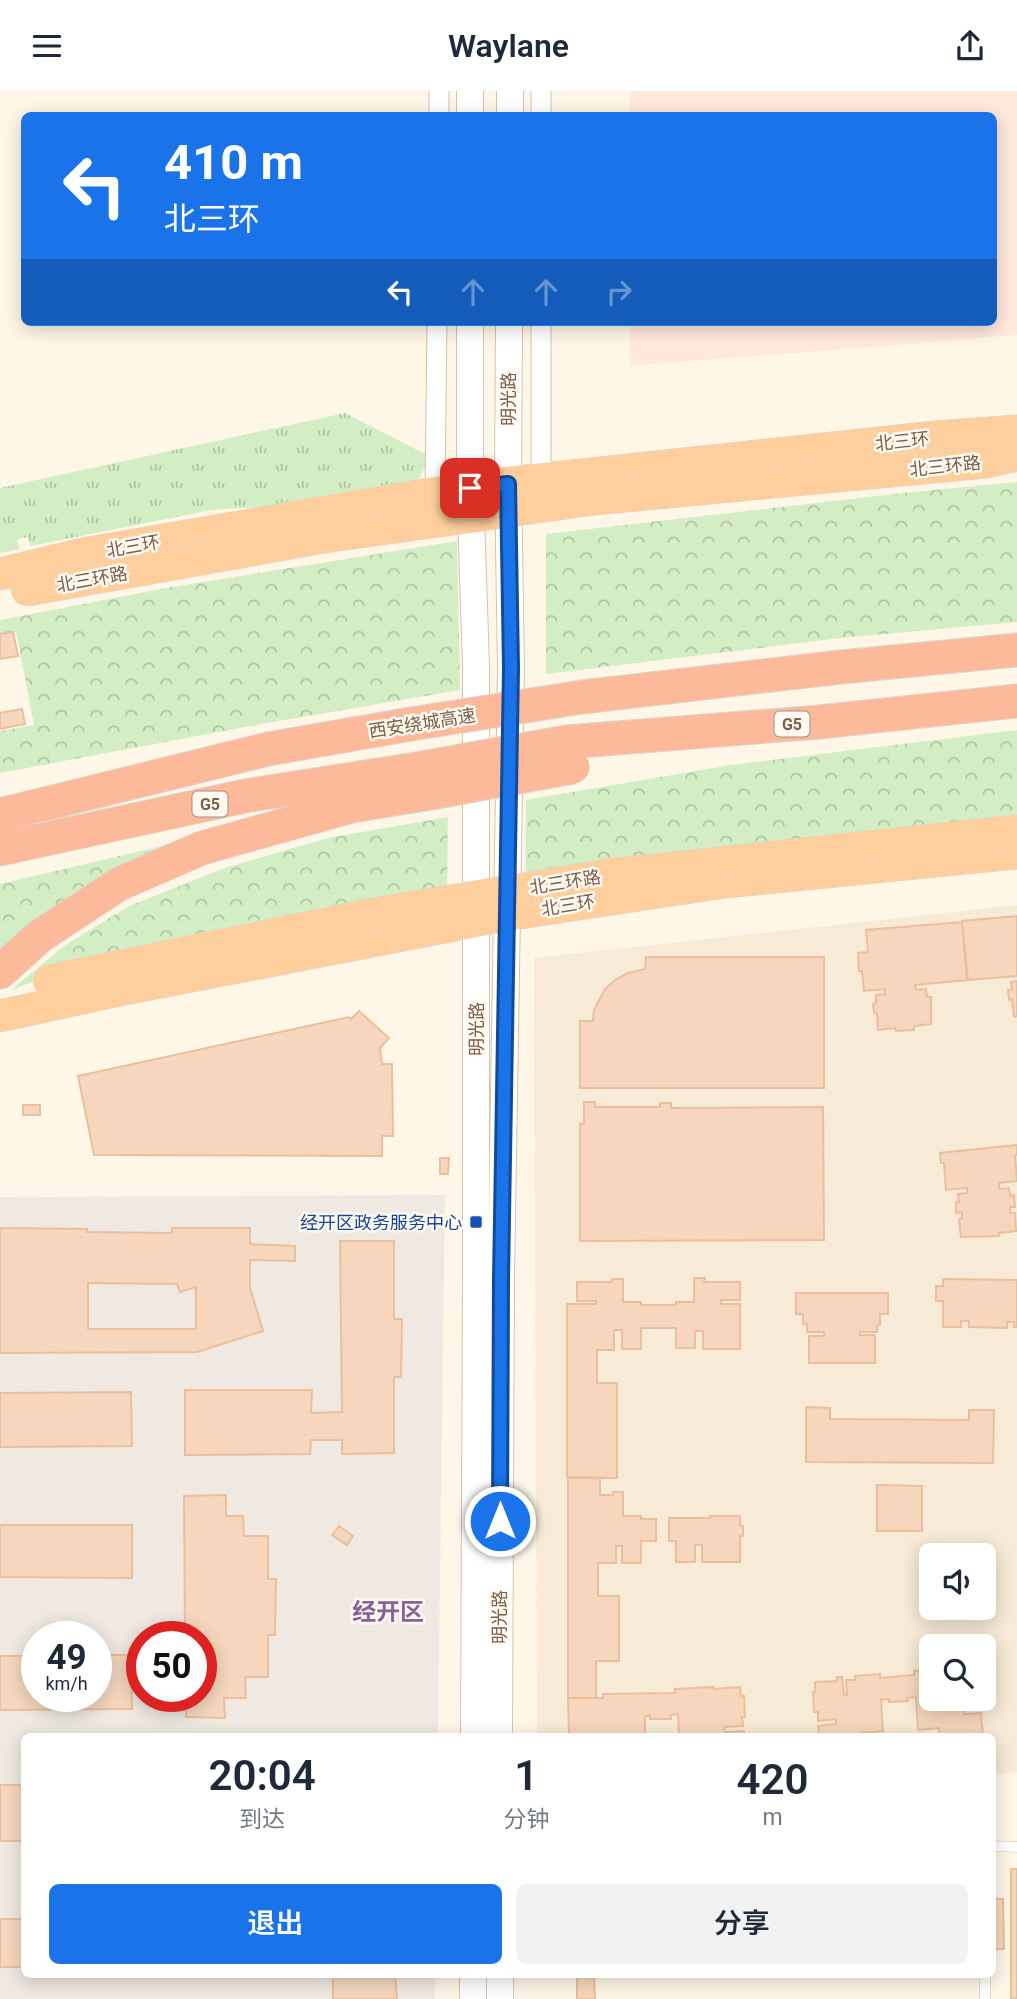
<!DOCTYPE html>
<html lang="zh">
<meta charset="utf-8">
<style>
body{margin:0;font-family:Roboto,"Noto Sans SC",sans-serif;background:#f2f2f3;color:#1f2937;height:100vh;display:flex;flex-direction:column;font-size:26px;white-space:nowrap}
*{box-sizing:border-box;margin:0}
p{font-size:23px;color:#747a83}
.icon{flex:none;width:38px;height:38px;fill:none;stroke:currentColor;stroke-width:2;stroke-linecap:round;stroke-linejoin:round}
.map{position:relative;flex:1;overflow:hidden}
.side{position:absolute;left:21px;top:1642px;width:975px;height:245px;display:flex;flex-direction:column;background:#fff;border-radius:10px;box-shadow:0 4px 18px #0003}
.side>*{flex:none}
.banner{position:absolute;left:21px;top:21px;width:976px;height:214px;border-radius:10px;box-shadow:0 4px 18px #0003;background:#1a73e8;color:#fff;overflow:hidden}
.controls{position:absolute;left:919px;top:1452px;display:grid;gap:14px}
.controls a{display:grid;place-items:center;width:77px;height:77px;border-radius:10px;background:#fff;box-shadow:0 4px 18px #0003;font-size:35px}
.speed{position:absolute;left:21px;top:1530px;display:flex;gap:14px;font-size:35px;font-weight:700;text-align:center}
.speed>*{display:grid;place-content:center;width:91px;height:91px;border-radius:50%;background:#fff;box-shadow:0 4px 18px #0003;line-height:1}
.speed small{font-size:18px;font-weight:400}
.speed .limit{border:10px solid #d22;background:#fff;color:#111}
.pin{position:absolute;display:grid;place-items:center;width:60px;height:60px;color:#fff;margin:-30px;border-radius:14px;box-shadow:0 4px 10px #0006}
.me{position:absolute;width:77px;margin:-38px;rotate:0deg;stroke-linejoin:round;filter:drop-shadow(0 0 5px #0008)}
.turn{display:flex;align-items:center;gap:24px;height:147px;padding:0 28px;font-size:32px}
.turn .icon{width:91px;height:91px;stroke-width:2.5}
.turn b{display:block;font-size:49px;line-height:60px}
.lanes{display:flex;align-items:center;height:66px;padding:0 28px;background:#0003;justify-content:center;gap:35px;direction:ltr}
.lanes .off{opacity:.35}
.eta{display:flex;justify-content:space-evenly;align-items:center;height:119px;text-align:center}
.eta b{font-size:42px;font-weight:600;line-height:49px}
.cta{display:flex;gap:14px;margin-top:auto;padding:14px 28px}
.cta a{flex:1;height:80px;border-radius:10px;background:#1a73e8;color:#fff;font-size:28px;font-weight:600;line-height:80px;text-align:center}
.cta a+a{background:#f2f2f3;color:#1f2937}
header{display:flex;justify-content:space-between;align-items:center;height:91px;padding:0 28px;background:#fff;font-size:32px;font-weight:600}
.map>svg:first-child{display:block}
</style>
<header><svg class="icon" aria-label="menu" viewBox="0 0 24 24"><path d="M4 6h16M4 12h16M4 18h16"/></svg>Waylane<svg class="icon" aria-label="share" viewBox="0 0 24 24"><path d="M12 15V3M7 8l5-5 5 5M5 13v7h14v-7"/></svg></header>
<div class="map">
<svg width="1017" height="1908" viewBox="0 0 1017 1908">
<defs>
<pattern id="grass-tufts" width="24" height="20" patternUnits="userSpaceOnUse" patternTransform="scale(1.75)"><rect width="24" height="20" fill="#d3eec5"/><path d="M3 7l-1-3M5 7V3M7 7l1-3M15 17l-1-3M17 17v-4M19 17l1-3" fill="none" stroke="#b0c4a2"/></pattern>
<pattern id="forest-crowns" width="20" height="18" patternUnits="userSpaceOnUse" patternTransform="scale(1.75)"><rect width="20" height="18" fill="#d3eec5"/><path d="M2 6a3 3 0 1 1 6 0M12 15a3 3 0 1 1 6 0" fill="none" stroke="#b0c4a2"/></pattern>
</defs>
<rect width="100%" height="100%" fill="#fef7e8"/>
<!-- residential -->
<path fill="#f7ead6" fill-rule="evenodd" d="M1017 814V1681L992 1684V1645H537L534 867ZM931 1465H984V1517H931ZM931 1556H984V1608H931Z"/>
<!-- commercial -->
<path fill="#ffe8dc" d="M630 0H1017V244L630 275V231H994V24H630Z"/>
<!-- industrial -->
<path fill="#efe9e2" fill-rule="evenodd" d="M445 1104 438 1645H24V1883H435V1908H0V1106ZM37 1545H96V1605H37ZM142 1545H201V1605H142Z"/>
<!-- grass -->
<path fill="url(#grass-tufts)" d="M345 322 431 366 419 387 405 394 274 415 212 419 31 455 27 446 17 449 20 458 0 462V397Z"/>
<!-- forest -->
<path fill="url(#forest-crowns)" d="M1017 391V531L841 547 546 583V443L903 402Z
M457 450 460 599 267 632 0 682V640L34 634 16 541 0 543V529L166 497Z
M1017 639V737L525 797 526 709 731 674Z
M448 726 447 806 49 885 11 899 64 855 129 815 225 777 328 747Z
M209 744 0 872V793Z"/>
<!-- building -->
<path fill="#f6d7bd" stroke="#ebbf9c" stroke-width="2" fill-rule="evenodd" d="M13 541 18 565 0 568V543Z
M22 618 25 633 0 638V622Z
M1017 825V885L968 889 962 830Z
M962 831 967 889 915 894 916 899 926 898 927 906H931V933L914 935V939L896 940 895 937 878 939 877 922H874L873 913 876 912V904L885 903V898L864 900 862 880H859L858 862 868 861 866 839Z
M646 866H824V997H580V930H593L594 919 605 898 615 889 628 882 645 878Z
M1017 890V925L1014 926 1012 908 1009 909 1008 899H1012L1011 891Z
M359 920 389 947 380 957 382 973H392L393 1045H382V1065L94 1064 78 985 349 926 351 928Z
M584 1011H595V1016H660V1012H671V1017L823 1016 824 1149 580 1150V1033H584Z
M23 1014H40V1024H23Z
M1017 1054V1064H1015L1017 1090 999 1092V1098L1009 1097 1010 1105 1014 1104 1015 1116H1010V1122H1015L1016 1140 999 1142V1145L961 1146 959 1128 962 1127V1121L956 1122V1111H959L958 1103 967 1102V1097L946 1099 944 1072H941L940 1062Z
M440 1067H449L448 1083H440Z
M0 1137 87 1138V1141L172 1142V1137H250V1153L295 1155V1170L250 1169V1197L263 1240 197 1261 0 1262ZM88 1192 177 1193 180 1201 196 1196V1238H88Z
M340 1150H394V1228H402L401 1286H394V1362L342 1363V1349H311L310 1363 185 1364V1299H312L311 1322 342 1321Z
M694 1187H705L704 1191H740V1209H721V1213H740V1258H703V1240H695V1257H676V1237H641V1258H622V1239H614V1259H597V1292H617V1387L567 1386V1213H596V1210H577V1191H612V1188H623V1211H641V1214H676V1211H694Z
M943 1188 1017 1189V1236H1014V1231H1007V1237L969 1236V1230H961V1236H943V1210H936V1195H943Z
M796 1202H888V1223H880V1234H877V1241H860V1244H875V1272H809V1245H824V1241H807V1233H803V1223H796Z
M131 1301 132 1355 0 1356V1302Z
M806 1316 830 1317V1328L969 1329V1319H994L993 1372 806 1371Z
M568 1387H600V1404H613V1401H623V1425H641V1428H656V1450H641V1472H622V1455H616V1472H598V1505H619V1570H596V1607H568Z
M877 1394 922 1395V1440H877Z
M226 1404V1425H243L244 1445H268V1488H276L275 1544H268V1586H245L246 1607H224L225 1627 186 1626V1605H201V1545H185L184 1405Z
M710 1425H740V1435H743V1445H740V1471H702V1454H695V1471H676V1450H669V1427H710Z
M0 1434H132V1487L0 1486Z
M339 1435 353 1445 347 1454 332 1444Z
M96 1564H131L132 1618 0 1619V1565H37V1605H96Z
M931 1579V1608H983L980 1609 981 1617 964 1619V1623L981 1622 983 1645H940L939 1637 918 1639 916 1606 907 1607 908 1610 889 1611V1608L881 1609 883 1640 862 1642V1645H819L818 1635 836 1633V1628L818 1630V1621H814L813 1601H815V1591L837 1590V1586H842L844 1604H847L846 1589H855V1585L880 1583V1587L914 1584V1580Z
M714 1596V1598L740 1596 741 1605H744L745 1626H742L743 1635 724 1636 725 1641 744 1640V1645H679L678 1623 670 1624 671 1628H650V1625H645V1645H569L568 1607H603V1603L675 1602V1598Z
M0 1694H24V1750H0Z
M1011 1778H1017V1908H1011Z
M992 1808H1003L1004 1858H993Z
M0 1828H24V1876H0Z
M333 1883H395L397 1908H333Z
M577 1883H594L595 1908H577Z"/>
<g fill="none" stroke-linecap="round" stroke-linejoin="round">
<defs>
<path id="service" d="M992 1755 1017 1756
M985 1908V1883"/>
<path id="minor" d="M541 0V24
M439 24V0
M541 231V389
M435 403 437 231"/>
<path id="secondary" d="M470 0V24
M510 24V0
M470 231V396L476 574V1189L474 1645
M499 1645 501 1187 511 577 508 393 509 231
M500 1883V1908
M473 1908V1883"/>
<path id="trunk" d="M986 371 1017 364
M0 483 83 463 470 396 935 346 1017 340
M0 925 114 900 506 824 725 791 1017 762"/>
<path id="motorway" d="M582 606 841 576 1017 559
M566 651 819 631 1017 610
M0 724 268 658 411 633
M0 758 245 705 422 677
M0 881 40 845 119 793 202 757 352 715 437 701"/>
</defs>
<!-- service casing -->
<use href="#service" stroke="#d3bfac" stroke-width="11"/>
<!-- minor casing -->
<use href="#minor" stroke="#d3bfac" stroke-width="21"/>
<!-- secondary casing -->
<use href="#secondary" stroke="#d8c2ac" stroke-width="28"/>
<!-- trunk casing -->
<use href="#trunk" stroke="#ddd5d0" stroke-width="33"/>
<!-- motorway casing -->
<use href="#motorway" stroke="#ddd5d0" stroke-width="35"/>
<!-- service -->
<use href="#service" stroke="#fff" stroke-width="10"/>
<!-- minor -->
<use href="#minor" stroke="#fff" stroke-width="19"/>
<!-- secondary -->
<use href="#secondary" stroke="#fff" stroke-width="26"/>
<!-- trunk -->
<use href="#trunk" stroke="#fece9c" stroke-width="32"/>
<!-- motorway -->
<use href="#motorway" stroke="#fdba9a" stroke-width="33"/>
<defs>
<path id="trunk-bridge" d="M27 499 324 446 594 408 986 371
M49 890 374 823 608 784 1017 740"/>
<path id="motorway-bridge" d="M411 633 582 606
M422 677 566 651
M437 701 573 676"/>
</defs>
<!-- trunk-bridge casing -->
<use href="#trunk-bridge" stroke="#ddd5d0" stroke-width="33" stroke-linecap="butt"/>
<!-- motorway-bridge casing -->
<use href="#motorway-bridge" stroke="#ddd5d0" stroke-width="35" stroke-linecap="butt"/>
<!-- trunk-bridge -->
<use href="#trunk-bridge" stroke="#fece9c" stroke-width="32"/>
<!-- motorway-bridge -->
<use href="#motorway-bridge" stroke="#fdba9a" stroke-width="33"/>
</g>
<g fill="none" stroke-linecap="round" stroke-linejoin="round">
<defs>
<path id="route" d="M470 397 508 393 511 577 501 1188 500 1430"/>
</defs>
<!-- route casing -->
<use href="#route" stroke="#114b97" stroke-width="18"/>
<!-- route -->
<use href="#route" stroke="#1a73e8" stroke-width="12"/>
</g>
<!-- markers -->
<rect fill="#1a4fb4" stroke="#fffaf1" stroke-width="2.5" x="469" y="1124" width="14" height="14" rx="3.5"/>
<g text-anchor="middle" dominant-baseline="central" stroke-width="5" stroke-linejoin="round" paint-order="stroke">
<!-- shield labels -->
<g fill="#fffaf1" stroke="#a38d7b" stroke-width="2">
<rect x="774.5" y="620.5" width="35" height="25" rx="5"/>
<rect x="192.5" y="700.5" width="35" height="25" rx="5"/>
</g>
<g font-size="16" font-weight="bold" fill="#7c5e49">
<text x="792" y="633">G5</text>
<text x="210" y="713">G5</text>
</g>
<!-- street labels -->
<g font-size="18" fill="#7c5e49" stroke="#fffaf1">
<text transform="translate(508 308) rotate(-90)">明光路</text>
<text transform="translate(902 350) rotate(-6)">北三环</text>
<text transform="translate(945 375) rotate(-6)">北三环路</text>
<text transform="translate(133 455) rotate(-10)">北三环</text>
<text transform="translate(92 488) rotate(-10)">北三环路</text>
<text transform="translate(422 632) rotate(-9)">西安绕城高速</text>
<text transform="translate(565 791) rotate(-9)">北三环路</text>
<text transform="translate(568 814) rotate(-9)">北三环</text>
<text transform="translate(476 938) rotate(-90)">明光路</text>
<text transform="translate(499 1526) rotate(-90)">明光路</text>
</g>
<!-- transit labels -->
<g font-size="18" fill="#164399" stroke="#fffaf1" text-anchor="end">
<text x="462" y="1131">经开区政务服务中心</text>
</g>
<!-- district labels -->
<g font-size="24" font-weight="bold" fill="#896198" stroke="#fffaf1">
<text x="388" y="1521">经开区</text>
</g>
</g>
</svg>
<div class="controls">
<a><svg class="icon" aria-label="sound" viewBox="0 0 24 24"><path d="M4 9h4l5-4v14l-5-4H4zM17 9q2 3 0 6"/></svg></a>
<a><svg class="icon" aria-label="search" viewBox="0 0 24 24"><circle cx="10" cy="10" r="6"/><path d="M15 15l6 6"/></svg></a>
</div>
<div class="speed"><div>49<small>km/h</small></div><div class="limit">50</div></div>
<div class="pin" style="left:470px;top:397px;background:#d93025"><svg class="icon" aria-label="arrive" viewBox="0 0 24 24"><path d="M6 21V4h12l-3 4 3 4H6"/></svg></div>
<svg class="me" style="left:500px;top:1430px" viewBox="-20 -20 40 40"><circle r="17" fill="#1a73e8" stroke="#fff" stroke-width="3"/><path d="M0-11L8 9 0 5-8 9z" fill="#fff"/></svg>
<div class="banner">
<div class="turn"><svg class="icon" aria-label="left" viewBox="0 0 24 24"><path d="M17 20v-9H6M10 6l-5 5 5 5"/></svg><div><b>410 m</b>北三环</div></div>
<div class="lanes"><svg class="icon" aria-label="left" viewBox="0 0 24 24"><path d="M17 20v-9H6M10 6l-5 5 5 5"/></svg><svg class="icon off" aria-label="ahead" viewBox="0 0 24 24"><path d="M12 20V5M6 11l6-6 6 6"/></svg><svg class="icon off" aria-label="ahead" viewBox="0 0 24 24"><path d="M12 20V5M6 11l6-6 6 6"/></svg><svg class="icon off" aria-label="right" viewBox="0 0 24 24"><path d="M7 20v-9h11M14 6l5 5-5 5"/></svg></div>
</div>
<section class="side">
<div class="eta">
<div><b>20:04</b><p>到达</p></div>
<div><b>1</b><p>分钟</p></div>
<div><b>420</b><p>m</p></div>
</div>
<div class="cta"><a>退出</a><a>分享</a></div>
</section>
</div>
